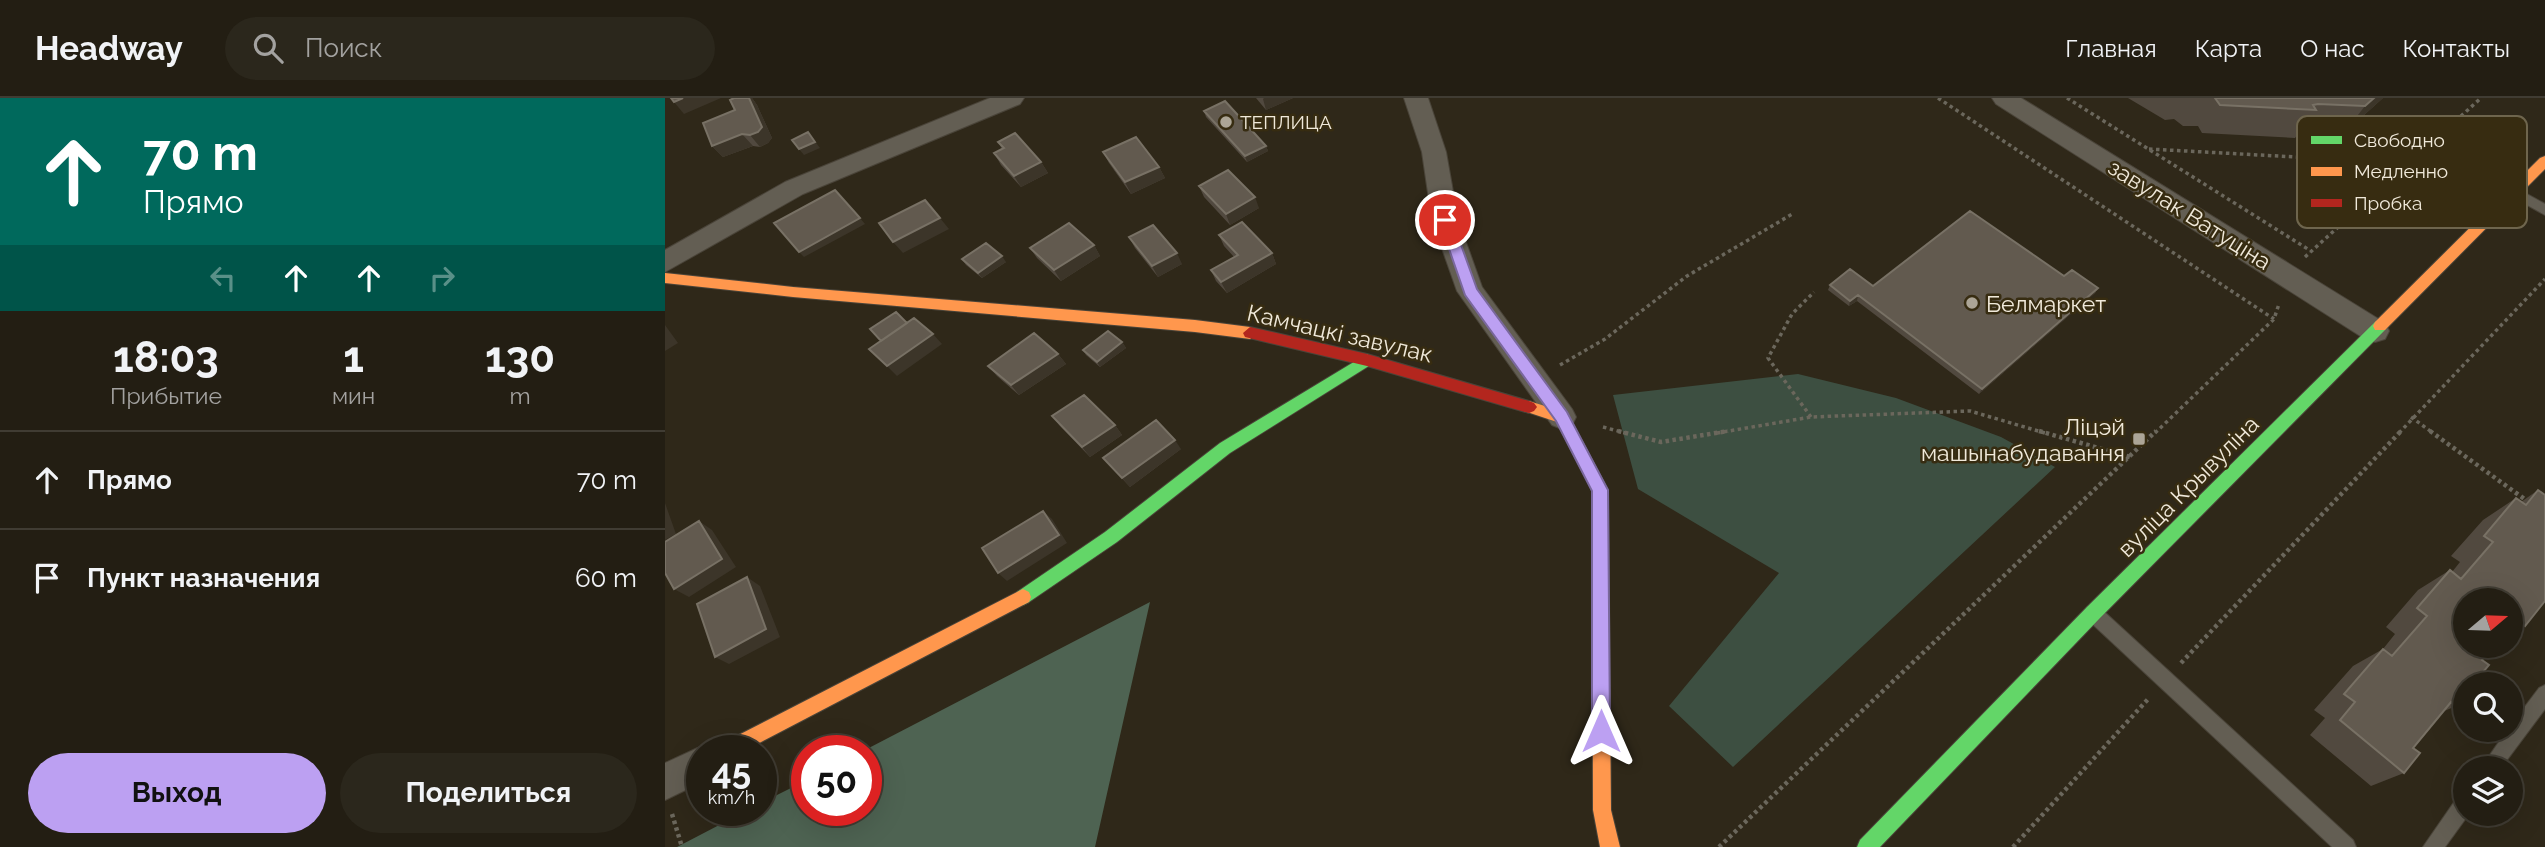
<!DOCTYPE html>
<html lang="ru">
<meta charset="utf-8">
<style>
body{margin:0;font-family:Raleway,sans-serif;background:#2b271c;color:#f1f3f6;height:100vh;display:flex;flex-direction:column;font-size:26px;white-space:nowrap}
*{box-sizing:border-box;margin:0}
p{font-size:23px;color:#a3a2a0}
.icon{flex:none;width:38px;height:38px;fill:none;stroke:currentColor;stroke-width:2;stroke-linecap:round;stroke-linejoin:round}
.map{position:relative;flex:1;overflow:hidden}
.side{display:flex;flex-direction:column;background:#231e13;width:665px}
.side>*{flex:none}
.banner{background:#00695c;color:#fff;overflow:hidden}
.needle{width:46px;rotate:71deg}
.fabs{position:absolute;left:1788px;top:490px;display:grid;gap:14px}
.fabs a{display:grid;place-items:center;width:70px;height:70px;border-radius:50%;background:#231e13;box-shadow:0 7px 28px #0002,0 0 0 2px #403c33;font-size:35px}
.speed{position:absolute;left:21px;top:637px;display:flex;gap:14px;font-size:35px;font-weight:700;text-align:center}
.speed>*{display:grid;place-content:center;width:91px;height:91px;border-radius:50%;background:#231e13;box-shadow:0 7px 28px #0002,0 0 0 2px #403c33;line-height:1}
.speed small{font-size:18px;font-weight:400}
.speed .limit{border:10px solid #d22;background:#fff;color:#111}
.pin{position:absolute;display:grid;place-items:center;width:60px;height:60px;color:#fff;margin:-30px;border:4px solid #fff;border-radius:50%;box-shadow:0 2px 7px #0007}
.me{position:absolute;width:77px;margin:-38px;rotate:0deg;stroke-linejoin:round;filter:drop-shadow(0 0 5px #0008)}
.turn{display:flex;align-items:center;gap:24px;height:147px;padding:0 28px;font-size:32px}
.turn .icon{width:91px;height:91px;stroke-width:2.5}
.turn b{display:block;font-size:49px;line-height:60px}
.lanes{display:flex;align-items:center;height:66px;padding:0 28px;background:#0003;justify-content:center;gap:35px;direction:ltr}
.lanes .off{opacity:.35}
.eta{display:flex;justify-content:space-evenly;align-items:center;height:119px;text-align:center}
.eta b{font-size:42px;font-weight:700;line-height:49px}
.action{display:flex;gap:14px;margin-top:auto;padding:14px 28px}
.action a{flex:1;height:80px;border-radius:42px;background:#bca0f2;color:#111;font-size:28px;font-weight:700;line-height:80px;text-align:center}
.action a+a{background:#2b271c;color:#f1f3f6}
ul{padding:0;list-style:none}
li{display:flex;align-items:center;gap:21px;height:98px;padding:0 28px;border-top:2px solid #403c33}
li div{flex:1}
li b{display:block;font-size:26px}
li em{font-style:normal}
header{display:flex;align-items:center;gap:42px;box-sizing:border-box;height:98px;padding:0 35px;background:#231e13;border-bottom:2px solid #403c33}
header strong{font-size:33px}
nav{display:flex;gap:38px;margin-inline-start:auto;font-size:24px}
.search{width:490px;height:63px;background:#2b271c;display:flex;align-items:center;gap:18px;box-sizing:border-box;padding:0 24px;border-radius:38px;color:#a3a2a0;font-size:26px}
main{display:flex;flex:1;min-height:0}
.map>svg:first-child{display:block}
</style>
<header>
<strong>Headway</strong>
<div class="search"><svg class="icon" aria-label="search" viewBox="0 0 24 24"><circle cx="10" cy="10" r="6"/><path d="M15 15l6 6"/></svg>Поиск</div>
<nav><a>Главная</a><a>Карта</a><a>О нас</a><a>Контакты</a></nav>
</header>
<main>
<section class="side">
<div class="banner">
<div class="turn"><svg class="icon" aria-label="ahead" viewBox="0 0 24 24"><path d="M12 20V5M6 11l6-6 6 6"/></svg><div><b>70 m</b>Прямо</div></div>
<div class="lanes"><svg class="icon off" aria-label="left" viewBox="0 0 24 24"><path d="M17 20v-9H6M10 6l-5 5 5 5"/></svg><svg class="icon" aria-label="ahead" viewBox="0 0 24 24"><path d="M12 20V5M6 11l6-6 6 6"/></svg><svg class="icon" aria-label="ahead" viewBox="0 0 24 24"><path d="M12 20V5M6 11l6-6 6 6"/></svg><svg class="icon off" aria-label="right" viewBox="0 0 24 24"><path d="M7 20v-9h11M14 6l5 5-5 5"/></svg></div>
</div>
<div class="eta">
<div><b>18:03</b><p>Прибытие</p></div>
<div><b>1</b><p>мин</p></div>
<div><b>130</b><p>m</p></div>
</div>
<ul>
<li><svg class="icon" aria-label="ahead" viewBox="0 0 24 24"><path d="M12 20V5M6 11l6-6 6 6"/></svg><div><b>Прямо</b></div><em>70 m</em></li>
<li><svg class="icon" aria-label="arrive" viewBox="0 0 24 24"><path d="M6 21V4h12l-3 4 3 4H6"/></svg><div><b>Пункт назначения</b></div><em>60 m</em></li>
</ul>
<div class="action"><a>Выход</a><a>Поделиться</a></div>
</section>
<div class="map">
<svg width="1880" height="749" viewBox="0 0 1880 749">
<rect width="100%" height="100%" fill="#2f2819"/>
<!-- green -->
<path fill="#3d4f41" d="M1133 276 1231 300 1336 339 1390 369 1068 669 1004 608 1114 475 973 391 948 297Z"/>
<!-- forest -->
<path fill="#4e6352" d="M485 504 430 749H12L83 712H96V705L142 682V712H201V653H198Z"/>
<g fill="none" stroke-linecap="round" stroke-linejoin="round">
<defs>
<path id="lane" d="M1849 89 1880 106V117L1844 97V91Z
M1428 507 1434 509 1688 742 1691 749H1667L1422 521 1419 515 1422 509Z
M1880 587V611L1836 670H1816L1842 632H1846V627L1874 590Z
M1801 695V716H1804L1780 749H1758L1794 697Z"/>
<path id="street" d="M325 0H359L355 6 138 96 0 174V152L120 84Z
M739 0H763L781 54 793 122 817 189 907 311 911 319 907 327 897 331 887 327 792 193 767 122 757 54Z
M1327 0H1356L1720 225 1724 233 1720 241 1710 244 1700 241 1331 6Z
M37 648 49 653H37V684L0 702V665Z"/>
<path id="fast" d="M1715 222 1722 228 1720 232 1434 521 1215 749H1192L1195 742 1422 509 1710 224Z
M702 256 709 262 707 266 565 355 452 444 364 504 358 507 352 504 350 499 352 494 440 434 555 345Z"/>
<path id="slow" d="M1880 58V71L1720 232H1710L1708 228 1710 224 1875 60Z
M0 175 128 189 530 222 585 229 592 235 585 241 530 234 128 199 0 185Z
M864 303 902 315 943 392 946 712 955 749H935L928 712 927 392 892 324 859 313 856 309 859 305Z
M358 491 364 494 366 499 364 504 79 653H51L54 647Z"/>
<path id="jam" d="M585 229 702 256 864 303 869 305 872 309 869 313 864 315 702 268 580 239 578 235Z"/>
</defs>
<!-- lane casing -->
<use href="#lane" stroke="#4a4439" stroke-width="2"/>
<!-- street casing -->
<use href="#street" stroke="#4a4439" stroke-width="2"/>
<!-- fast casing -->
<use href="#fast" stroke="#4a4439" stroke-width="2"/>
<!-- slow casing -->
<use href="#slow" stroke="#4a4439" stroke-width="2"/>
<!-- jam casing -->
<use href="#jam" stroke="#4a4439" stroke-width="2"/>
<!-- path-far1 -->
<path stroke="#6b675c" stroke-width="3.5" stroke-dasharray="3.5 3.5" stroke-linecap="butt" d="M1273 0 1609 221
M1402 0 1646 153
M1484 51 1705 63
M1640 159 1816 0
M895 267 940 241 1022 178 1129 115
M1146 319 1103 260 1127 216 1149 194
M1746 319 1768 335
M938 329 960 335
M1052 335 1146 319 1305 313 1380 335
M1490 335 1609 221 1614 206
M1734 335 1880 181"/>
<!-- path -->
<path stroke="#6b675c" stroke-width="4.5" stroke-dasharray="3.5 3.5" stroke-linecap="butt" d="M953 333 996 344 1063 333
M1374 333 1465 359
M1765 333 1865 405
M1516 565 1736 333
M7 716 17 749
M1054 749 1491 333
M1348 749 1484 600"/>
<!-- lane -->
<use href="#lane" fill="#635e53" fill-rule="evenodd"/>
<!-- street -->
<use href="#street" fill="#635e53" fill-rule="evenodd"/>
<!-- fast -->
<use href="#fast" fill="#63d668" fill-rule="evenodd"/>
<!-- slow -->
<use href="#slow" fill="#ff974d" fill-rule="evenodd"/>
<!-- jam -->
<use href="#jam" fill="#b3261e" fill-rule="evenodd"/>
</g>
<!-- wall -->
<path fill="#51493f" d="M69 0H87L92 7 107 40 103 45 95 49 88 48 58 59 47 48 70 12Z
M591 0H628L601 12Z
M1463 0H1718L1678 36 1635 34 1630 40 1537 35 1533 28H1518L1509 21 1500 22Z
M539 13 601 48 603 53 582 64 541 19Z
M333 44 376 64 383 75 356 89 336 67 329 55 337 51Z
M438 54 494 69 500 80 466 96 444 65Z
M534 88 594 110 565 127 539 99Z
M554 137 607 155 611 166 562 195 551 183 546 172 569 159 559 148Z
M464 139 517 166 493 179 470 150Z
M429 147 435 158 396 183 372 160 365 150Z
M297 161 341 164 317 180 301 167Z
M1399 178 1433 190 1430 195 1314 296 1192 203 1184 208 1163 192 1165 187 1208 188Z
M457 244 461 250 435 269 421 257 418 252Z
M393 256 401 266 354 297 332 278 323 268Z
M387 318 450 327 457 337 425 359 395 328Z
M516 351 465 389 438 360Z
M1873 392 1860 528 1846 535V502L1817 562 1791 608 1777 614 1748 650 1739 675 1706 688 1645 637 1660 620 1649 612 1688 568 1718 551 1730 536 1721 529 1753 492 1785 472 1787 474 1795 464 1786 458 1818 422 1851 400 1856 404Z"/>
<!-- shaded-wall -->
<path fill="#3c3529" d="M18 0H56L19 16 9 4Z
M84 0H87L92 7 107 40 103 45 95 49 85 37Z
M599 0H628L601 12 598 1Z
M1709 0H1718L1678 36 1700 8Z
M143 34 155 50 139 57 134 51Z
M77 36 88 48 58 59 47 48Z
M601 48 603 53 582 64 580 58Z
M376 64 383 75 356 89 349 78Z
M494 69 500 80 466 96 460 84Z
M590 99 594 110 565 127 561 116Z
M195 120 200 126 139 159 134 154Z
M275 120 284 131 238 155 228 144Z
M429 147 435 158 396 183 389 172Z
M512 155 517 166 493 179 487 168Z
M607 155 611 166 562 195 556 184Z
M337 158 341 164 317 180 313 175Z
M1433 190 1430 195 1314 296 1317 291Z
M1193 197 1192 203 1184 208 1185 203Z
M0 227 13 245 0 253Z
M268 236 277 246 232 278 222 268Z
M457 244 461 250 435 269 432 264Z
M393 256 401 266 354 297 346 287Z
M450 327 457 337 425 359 417 349Z
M510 342 516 351 465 389 457 380Z
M0 405 11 436 0 442Z
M378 413 387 421 402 445 342 483 333 475Z
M34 423 47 432 71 469 24 499 9 491Z
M82 479 95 488 115 539 64 566 50 559Z"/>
<!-- building -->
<path fill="#625a4f" stroke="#787165" stroke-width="2" d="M6 0H18L9 4Z
M69 0H84L97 29 93 34 85 37 77 36 47 48 38 25 70 12 65 2Z
M1550 0H1709L1700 8 1653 6 1648 7 1651 12 1555 7Z
M560 3 601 48 580 58 539 13Z
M143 34 150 44 134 51 127 42Z
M350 35 376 64 349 78 329 55 339 50 333 44Z
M471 39 494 69 460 84 438 54Z
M563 72 590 99 561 116 534 88Z
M170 92 195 120 134 154 109 125Z
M260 102 275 120 228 144 214 125Z
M1305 113 1399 178 1407 172 1433 190 1317 291 1193 197 1185 203 1165 187 1185 171 1208 188Z
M577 124 607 155 556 184 546 172 573 157 554 137Z
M404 125 429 147 389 172 365 150Z
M488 127 512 155 487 168 464 139Z
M321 145 337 158 313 175 297 161Z
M231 214 242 225 216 243 205 231Z
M249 220 268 236 222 268 204 251Z
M443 233 457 244 432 264 418 252Z
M369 235 393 256 346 287 323 268Z
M419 297 450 327 417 349 387 318Z
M491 322 510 342 457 380 438 360Z
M1873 392 1880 397V503L1860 528 1850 520 1846 525V502H1801V548H1828L1817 562 1824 567 1808 586H1801V596L1791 608 1786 604 1748 650 1755 655 1739 675 1675 622 1690 604 1679 596 1718 551 1727 558 1762 518 1752 510 1785 472 1796 481 1828 444 1819 438 1851 400 1861 407Z
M378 413 394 437 333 475 317 450Z
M34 423 57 461 9 491 0 475V444Z
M82 479 101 531 50 559 32 506Z"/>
<!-- route -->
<path fill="#bca0f2" stroke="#7a689d" stroke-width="2" d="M780 117 787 122 812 191 902 314 943 392 945 633 943 640 936 642 930 640 927 633V393L891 323 800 197 774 122Z"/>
<!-- markers -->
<g fill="#aca596" stroke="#372c11" stroke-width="2.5">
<circle cx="561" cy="24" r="7"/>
<circle cx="1307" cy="205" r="7"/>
<rect x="1467" y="334" width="14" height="14" rx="3.5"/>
</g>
<g text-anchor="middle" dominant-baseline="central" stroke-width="5" stroke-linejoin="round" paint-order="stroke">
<!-- far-poi labels -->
<g font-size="19" fill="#f0e9da" stroke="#372c11" text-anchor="start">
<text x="575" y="24">ТЕПЛИЦА</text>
</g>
<!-- street labels -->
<g font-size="23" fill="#f0e9da" stroke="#372c11">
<text transform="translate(1525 116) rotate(32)">завулак Ватуціна</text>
<text transform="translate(675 235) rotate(13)">Камчацкі завулак</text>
<text transform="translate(1523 388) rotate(-45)">вуліца Крывуліна</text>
</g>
<!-- poi labels -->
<g font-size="23" fill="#f0e9da" stroke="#372c11" text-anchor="start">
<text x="1321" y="205">Белмаркет</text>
<text x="1460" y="328" text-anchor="end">Ліцэй<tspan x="1460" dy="26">машынабудавання</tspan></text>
</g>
</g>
<!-- legend -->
<rect x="1632" y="18" width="230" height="112" rx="10" fill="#372c11" stroke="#6e654d" stroke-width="2"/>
<rect x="1646" y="38" width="31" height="8" fill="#63d668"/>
<rect x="1646" y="69" width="31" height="9" fill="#ff974d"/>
<rect x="1646" y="101" width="31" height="8" fill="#b3261e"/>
<g font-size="19" fill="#f0e9da">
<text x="1689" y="49">Свободно</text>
<text x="1689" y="80">Медленно</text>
<text x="1689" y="112">Пробка</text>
</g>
</svg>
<div class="fabs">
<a><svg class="needle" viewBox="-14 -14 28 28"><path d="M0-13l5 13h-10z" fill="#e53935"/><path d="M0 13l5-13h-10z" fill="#a3a2a0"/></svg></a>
<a><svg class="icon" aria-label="search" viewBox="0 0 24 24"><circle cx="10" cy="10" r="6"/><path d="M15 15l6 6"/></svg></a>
<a><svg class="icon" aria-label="layers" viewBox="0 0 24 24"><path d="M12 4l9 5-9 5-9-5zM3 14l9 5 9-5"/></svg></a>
</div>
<div class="speed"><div>45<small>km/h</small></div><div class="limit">50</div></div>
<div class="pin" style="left:780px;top:122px;background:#d93025"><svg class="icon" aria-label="arrive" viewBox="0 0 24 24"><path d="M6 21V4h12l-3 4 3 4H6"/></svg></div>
<svg class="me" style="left:936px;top:633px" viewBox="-20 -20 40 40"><path d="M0-17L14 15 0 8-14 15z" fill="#bca0f2" stroke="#fff" stroke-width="4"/></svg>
</div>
</main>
